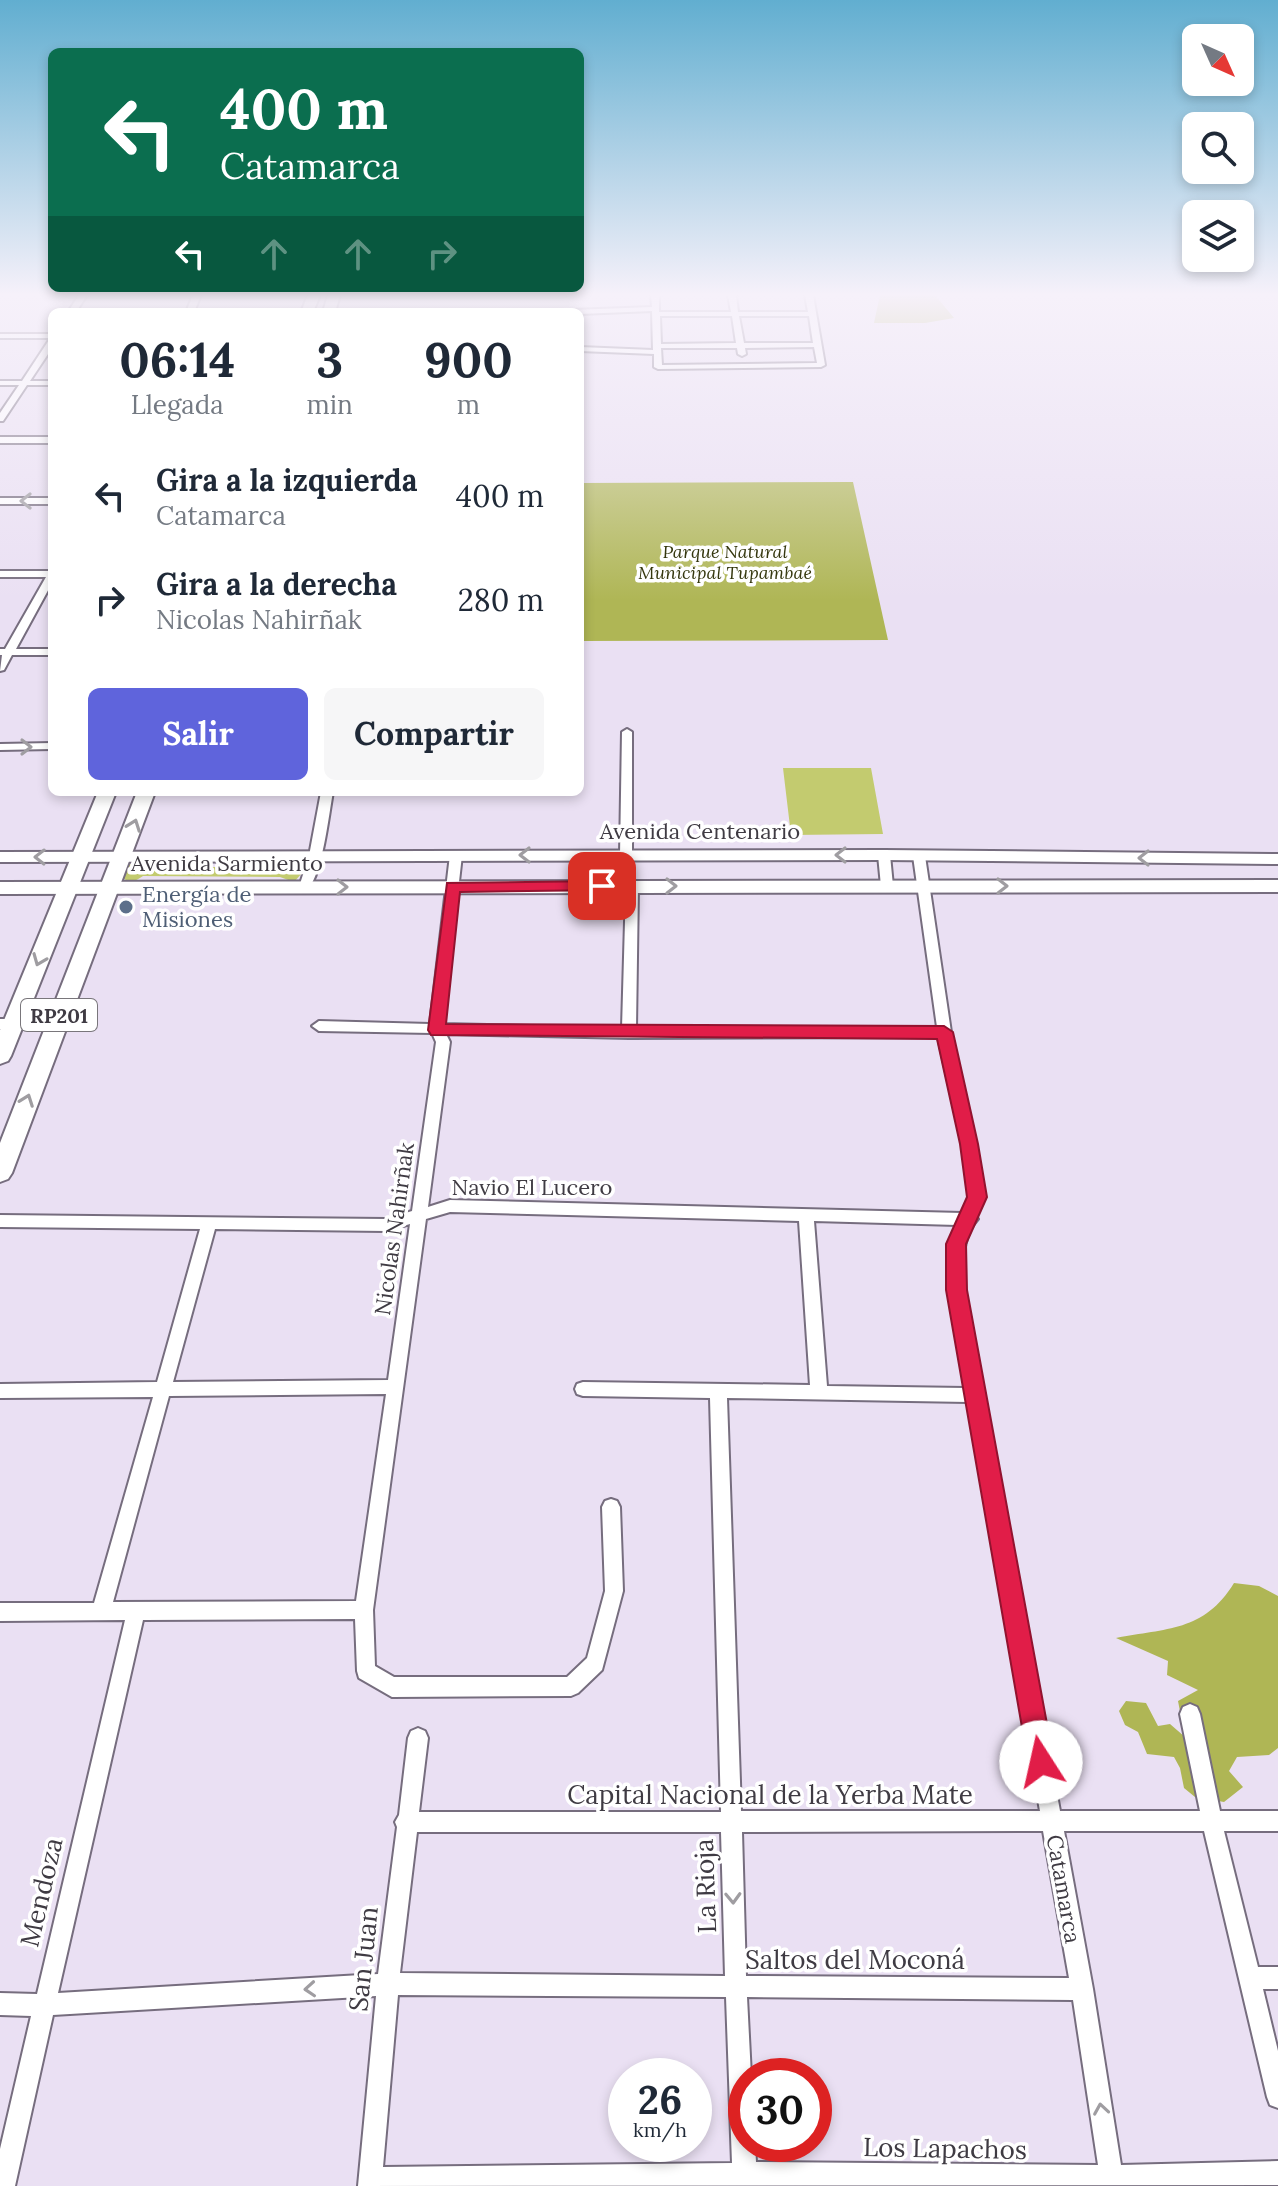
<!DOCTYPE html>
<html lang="es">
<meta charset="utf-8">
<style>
body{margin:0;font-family:Lora,serif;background:#f6f6f7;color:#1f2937;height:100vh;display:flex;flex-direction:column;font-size:30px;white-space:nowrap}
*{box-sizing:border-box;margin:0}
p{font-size:26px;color:#747a83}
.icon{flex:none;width:44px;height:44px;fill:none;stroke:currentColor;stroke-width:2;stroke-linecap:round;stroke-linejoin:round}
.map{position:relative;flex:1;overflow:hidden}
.drawer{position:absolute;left:48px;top:308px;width:536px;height:488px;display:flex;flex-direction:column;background:#fff;border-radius:12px;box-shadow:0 4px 12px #0003}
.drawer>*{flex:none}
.top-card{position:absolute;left:48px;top:48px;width:536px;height:244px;border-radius:12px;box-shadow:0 4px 12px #0003;background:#0b6e4f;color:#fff;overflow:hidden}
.needle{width:52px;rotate:135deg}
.tools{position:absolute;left:1182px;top:24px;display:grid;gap:16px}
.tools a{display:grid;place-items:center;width:72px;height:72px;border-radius:12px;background:#fff;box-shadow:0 4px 12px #0003;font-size:40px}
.speed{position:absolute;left:608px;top:2058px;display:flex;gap:16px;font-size:40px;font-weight:700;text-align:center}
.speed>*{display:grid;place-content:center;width:104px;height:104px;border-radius:50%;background:#fff;box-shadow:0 4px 12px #0003;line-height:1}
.speed small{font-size:20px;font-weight:400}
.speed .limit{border:12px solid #d22;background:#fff;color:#111}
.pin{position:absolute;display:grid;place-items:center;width:68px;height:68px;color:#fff;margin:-34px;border-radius:16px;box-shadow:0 4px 12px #0006}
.me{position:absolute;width:88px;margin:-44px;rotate:350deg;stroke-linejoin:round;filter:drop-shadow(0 0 6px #0008)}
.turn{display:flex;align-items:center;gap:28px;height:168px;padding:0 40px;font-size:36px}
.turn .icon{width:104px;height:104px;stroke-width:2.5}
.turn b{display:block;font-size:56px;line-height:68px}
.lanes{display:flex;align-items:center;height:76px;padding:0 40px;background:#0003;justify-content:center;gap:40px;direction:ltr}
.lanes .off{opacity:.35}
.eta{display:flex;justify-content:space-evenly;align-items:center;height:136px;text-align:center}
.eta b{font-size:48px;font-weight:700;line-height:56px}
.action{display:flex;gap:16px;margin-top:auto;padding:16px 40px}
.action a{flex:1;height:92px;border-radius:12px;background:#5f64dc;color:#fff;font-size:32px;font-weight:700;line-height:92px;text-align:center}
.action a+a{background:#f6f6f7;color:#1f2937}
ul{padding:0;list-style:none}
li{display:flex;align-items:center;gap:24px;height:104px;padding:0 40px}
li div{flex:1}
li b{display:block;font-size:30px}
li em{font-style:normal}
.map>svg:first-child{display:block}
</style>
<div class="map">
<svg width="1278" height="2186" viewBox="0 0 1278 2186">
<rect width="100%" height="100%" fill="#eae0f3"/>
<!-- green -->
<path fill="#c3cb6f" d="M783 768H871L883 834 791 835Z
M136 862 147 867H283L299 863 303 872 294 882 280 877 143 876C136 881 130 884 123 878L129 865Z"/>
<!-- forest -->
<path fill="#afb655" d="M880 295H935L954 318 925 323H874Z
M853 482 888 640 580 641V483Z
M1234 1583 1259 1586 1278 1596V1748L1269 1755 1237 1757 1229 1771 1243 1787 1224 1802 1195 1797 1184 1788 1180 1768 1174 1757 1147 1754 1138 1732 1125 1725 1119 1711 1126 1701 1146 1703 1158 1726 1170 1724 1185 1737 1178 1701 1198 1690 1167 1675 1168 1661 1116 1638C1166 1628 1204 1632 1234 1583Z"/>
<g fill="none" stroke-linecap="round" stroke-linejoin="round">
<defs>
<path id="minor" d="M79 295H87L76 312H68Z
M193 295H201L194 312H186Z
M651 295H659V312H731L728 295H736L738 312H808L805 295H813L825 365 821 367 658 369 654 367V354L580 351V347L653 350 652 311 580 314V312H567L571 310 652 307ZM660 316H732L736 343 661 344ZM739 316H809L813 343H744ZM814 347 817 363 662 365 661 348H737L738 354 742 356 746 354 745 348Z
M0 334H52V338H0Z
M49 340H52V348L30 381H52V385H27L3 421H0V413L19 385H0V381H22Z
M0 437H52V443H0Z
M0 498H52V504H0Z
M0 571H52V583L16 649H52V655H12L4 670 0 671 2 655H0V649H5L46 577H0Z
M627 729 632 732V855L626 859 620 855 622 732Z
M52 743V749L0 750V744Z
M321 792H333C329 812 322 882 305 891L299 887 309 856Z
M456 851 462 855 443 1024 622 1028 626 886 632 882 638 886 636 1028 937 1027 913 856 919 852 925 856 951 1032 976 1144 984 1197 976 1216 978 1219C960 1239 964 1264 964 1290L1060 1811H1200L1180 1714 1183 1707 1190 1704 1197 1707 1200 1714 1220 1811H1278V1831H1224L1258 1967H1278V1989H1263L1278 2051V2108L1270 2105 1267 2097 1204 1831H1064L1093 1989 1121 2165 1278 2161V2185L358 2186 376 1996 53 2015 15 2186H0V2149L31 2016 0 2015V1993L37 1994 125 1620 0 1621V1603H94L153 1397 0 1398V1384L157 1382 200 1229 0 1227V1215L386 1219 412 1211 436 1042 432 1033 319 1031 312 1026 319 1021 430 1024 450 855ZM446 1034 629 1038 938 1037 962 1144 970 1197 962 1213 450 1200 428 1207 450 1042ZM450 1212 799 1221 810 1385 583 1382 577 1384 575 1389 577 1394 583 1396 710 1398 721 1812H419L428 1738 425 1731 418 1728 411 1731 408 1738 399 1815 395 1822 397 1827 378 1974 58 1993 143 1620 355 1619 357 1671 359 1678 392 1697 571 1696 578 1693 602 1670 623 1591 620 1507 617 1501 611 1499 605 1501 602 1507 605 1591 587 1658 567 1677H394L375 1666 373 1610 426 1219ZM814 1221 957 1225 948 1244V1290L965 1388 827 1386ZM410 1224 388 1380 173 1382 215 1229 386 1231ZM386 1394 356 1601 113 1602 169 1396ZM727 1398 968 1402 1040 1811H741ZM1043 1831 1069 1978 746 1976 742 1832ZM417 1832H721L725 1976 400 1973ZM398 1995 726 1997 732 2163 383 2167ZM747 1997 1073 2000 1098 2165 756 2162 755 2144H746V2076H751Z
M884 851 890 855 893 886 887 890 881 886 878 855Z
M0 1019H55L62 1024 55 1029H0Z"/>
<path id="secondary" d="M884 850 1278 854V864L884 860 0 862V852Z
M1278 880V892L0 894V882Z"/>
<path id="primary" d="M308 295H320L313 312H301Z
M328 295H340L335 312H323Z
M98 792H116L11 1056 8 1061 0 1064V1030Z
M137 792H155L12 1173 8 1179 0 1182V1143Z"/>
</defs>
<!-- minor casing -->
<use href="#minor" stroke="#766d7e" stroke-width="4"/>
<!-- secondary casing -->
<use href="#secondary" stroke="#766d7e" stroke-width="4"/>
<!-- primary casing -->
<use href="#primary" stroke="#766d7e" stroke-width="4"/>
<!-- minor -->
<use href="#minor" fill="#fff" fill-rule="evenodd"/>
<!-- secondary -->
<use href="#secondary" fill="#fff" fill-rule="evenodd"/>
<!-- primary -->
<use href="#primary" fill="#fff" fill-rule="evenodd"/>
</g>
<!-- one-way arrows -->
<defs><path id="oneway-chevron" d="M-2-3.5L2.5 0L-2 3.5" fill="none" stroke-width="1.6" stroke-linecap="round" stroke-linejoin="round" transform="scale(2)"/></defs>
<g stroke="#9f9da1">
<use href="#oneway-chevron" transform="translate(26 501) rotate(180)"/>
<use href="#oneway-chevron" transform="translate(26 747)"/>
<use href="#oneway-chevron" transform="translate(134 825) rotate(-70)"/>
<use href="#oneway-chevron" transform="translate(525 855) rotate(-180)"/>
<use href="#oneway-chevron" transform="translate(841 855) rotate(-180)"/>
<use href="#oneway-chevron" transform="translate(40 857) rotate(-179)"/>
<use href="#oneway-chevron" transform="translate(1144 858) rotate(-180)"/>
<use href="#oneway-chevron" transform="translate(671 886)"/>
<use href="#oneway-chevron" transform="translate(1002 886)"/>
<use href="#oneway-chevron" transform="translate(342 887)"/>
<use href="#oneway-chevron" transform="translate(39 960) rotate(112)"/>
<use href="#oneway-chevron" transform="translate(27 1100) rotate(-70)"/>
<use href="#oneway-chevron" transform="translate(733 1898) rotate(88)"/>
<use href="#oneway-chevron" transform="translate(310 1989) rotate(176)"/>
<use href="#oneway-chevron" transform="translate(1101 2109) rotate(-99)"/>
</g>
<!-- sky -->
<linearGradient id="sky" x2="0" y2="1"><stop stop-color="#61aed0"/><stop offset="0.49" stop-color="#f6f1fa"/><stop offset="1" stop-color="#f6f1fa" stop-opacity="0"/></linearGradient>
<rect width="1278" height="601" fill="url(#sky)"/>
<!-- route -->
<path fill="#e11d48" stroke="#92132f" stroke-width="2" d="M602 881 610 886 608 890 460 892 446 1024 944 1026 953 1032 978 1144 987 1197 966 1244 967 1290 1054 1762 1050 1771 1041 1775 1032 1771 1028 1762 946 1290V1244L967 1197 960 1144 937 1039 431 1035 428 1030 447 883Z"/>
<!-- markers -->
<circle fill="#5c6f8a" stroke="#fff" stroke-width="3" cx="126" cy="907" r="8"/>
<g text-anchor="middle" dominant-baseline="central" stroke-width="7" stroke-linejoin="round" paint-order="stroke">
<!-- far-park labels -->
<g font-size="18" font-style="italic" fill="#35370e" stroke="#fff">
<text x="725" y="551">Parque Natural<tspan x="725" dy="21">Municipal Tupambaé</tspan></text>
</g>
<!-- shield labels -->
<rect fill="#fff" stroke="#79767b" stroke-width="2" x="21" y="999" width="76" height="32" rx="6"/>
<g font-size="20" font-weight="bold" fill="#3f3b43">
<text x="59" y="1015">RP201</text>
</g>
<!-- street labels -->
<g font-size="22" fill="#3f3b43" stroke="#fff">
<text x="700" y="831">Avenida Centenario</text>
<text x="227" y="863">Avenida Sarmiento</text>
<text x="532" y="1187">Navio El Lucero</text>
<text transform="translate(394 1229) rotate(-82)">Nicolas Nahirñak</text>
<text transform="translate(1064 1889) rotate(80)">Catamarca</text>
</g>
<!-- service labels -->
<g font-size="22" fill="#4e5e75" stroke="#fff" text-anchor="start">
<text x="142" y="894">Energía de<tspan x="142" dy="25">Misiones</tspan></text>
</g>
<!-- near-street labels -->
<g font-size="26" fill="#3f3b43" stroke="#fff">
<text x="770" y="1794">Capital Nacional de la Yerba Mate</text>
<text transform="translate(705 1886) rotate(-92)">La Rioja</text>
<text transform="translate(41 1892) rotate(-77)">Mendoza</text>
<text transform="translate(363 1959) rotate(-84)">San Juan</text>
<text x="855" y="1959">Saltos del Moconá</text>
<text transform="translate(945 2148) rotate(1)">Los Lapachos</text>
</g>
</g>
</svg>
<div class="tools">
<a><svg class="needle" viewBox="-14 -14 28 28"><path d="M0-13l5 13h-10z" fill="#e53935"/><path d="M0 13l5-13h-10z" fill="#747a83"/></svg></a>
<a><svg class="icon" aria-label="search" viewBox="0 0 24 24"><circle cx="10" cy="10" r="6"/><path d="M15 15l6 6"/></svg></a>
<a><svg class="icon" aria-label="layers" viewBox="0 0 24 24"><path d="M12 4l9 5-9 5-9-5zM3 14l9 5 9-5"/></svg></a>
</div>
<div class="speed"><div>26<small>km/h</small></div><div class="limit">30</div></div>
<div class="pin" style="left:602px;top:886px;background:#d93025"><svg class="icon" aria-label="arrive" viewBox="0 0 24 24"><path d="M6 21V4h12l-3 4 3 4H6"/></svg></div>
<svg class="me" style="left:1041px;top:1762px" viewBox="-20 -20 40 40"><circle r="19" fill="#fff"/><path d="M0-13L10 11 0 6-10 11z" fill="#e11d48"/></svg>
<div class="top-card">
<div class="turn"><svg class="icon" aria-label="left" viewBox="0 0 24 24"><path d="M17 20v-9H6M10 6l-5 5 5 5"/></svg><div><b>400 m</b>Catamarca</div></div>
<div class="lanes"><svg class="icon" aria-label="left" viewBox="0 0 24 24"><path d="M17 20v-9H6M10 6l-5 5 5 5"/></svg><svg class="icon off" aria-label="ahead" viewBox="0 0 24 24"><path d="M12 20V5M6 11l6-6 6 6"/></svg><svg class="icon off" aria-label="ahead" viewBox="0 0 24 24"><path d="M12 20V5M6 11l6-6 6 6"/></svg><svg class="icon off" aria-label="right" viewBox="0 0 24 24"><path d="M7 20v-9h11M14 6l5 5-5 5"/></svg></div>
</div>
<section class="drawer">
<div class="eta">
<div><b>06:14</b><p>Llegada</p></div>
<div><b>3</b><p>min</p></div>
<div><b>900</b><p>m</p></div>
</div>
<ul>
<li><svg class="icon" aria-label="left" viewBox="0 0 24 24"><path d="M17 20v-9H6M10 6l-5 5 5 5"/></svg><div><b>Gira a la izquierda</b><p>Catamarca</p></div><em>400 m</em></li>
<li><svg class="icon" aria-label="right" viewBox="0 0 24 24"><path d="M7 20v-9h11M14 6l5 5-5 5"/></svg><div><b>Gira a la derecha</b><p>Nicolas Nahirñak</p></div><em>280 m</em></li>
</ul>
<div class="action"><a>Salir</a><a>Compartir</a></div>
</section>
</div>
